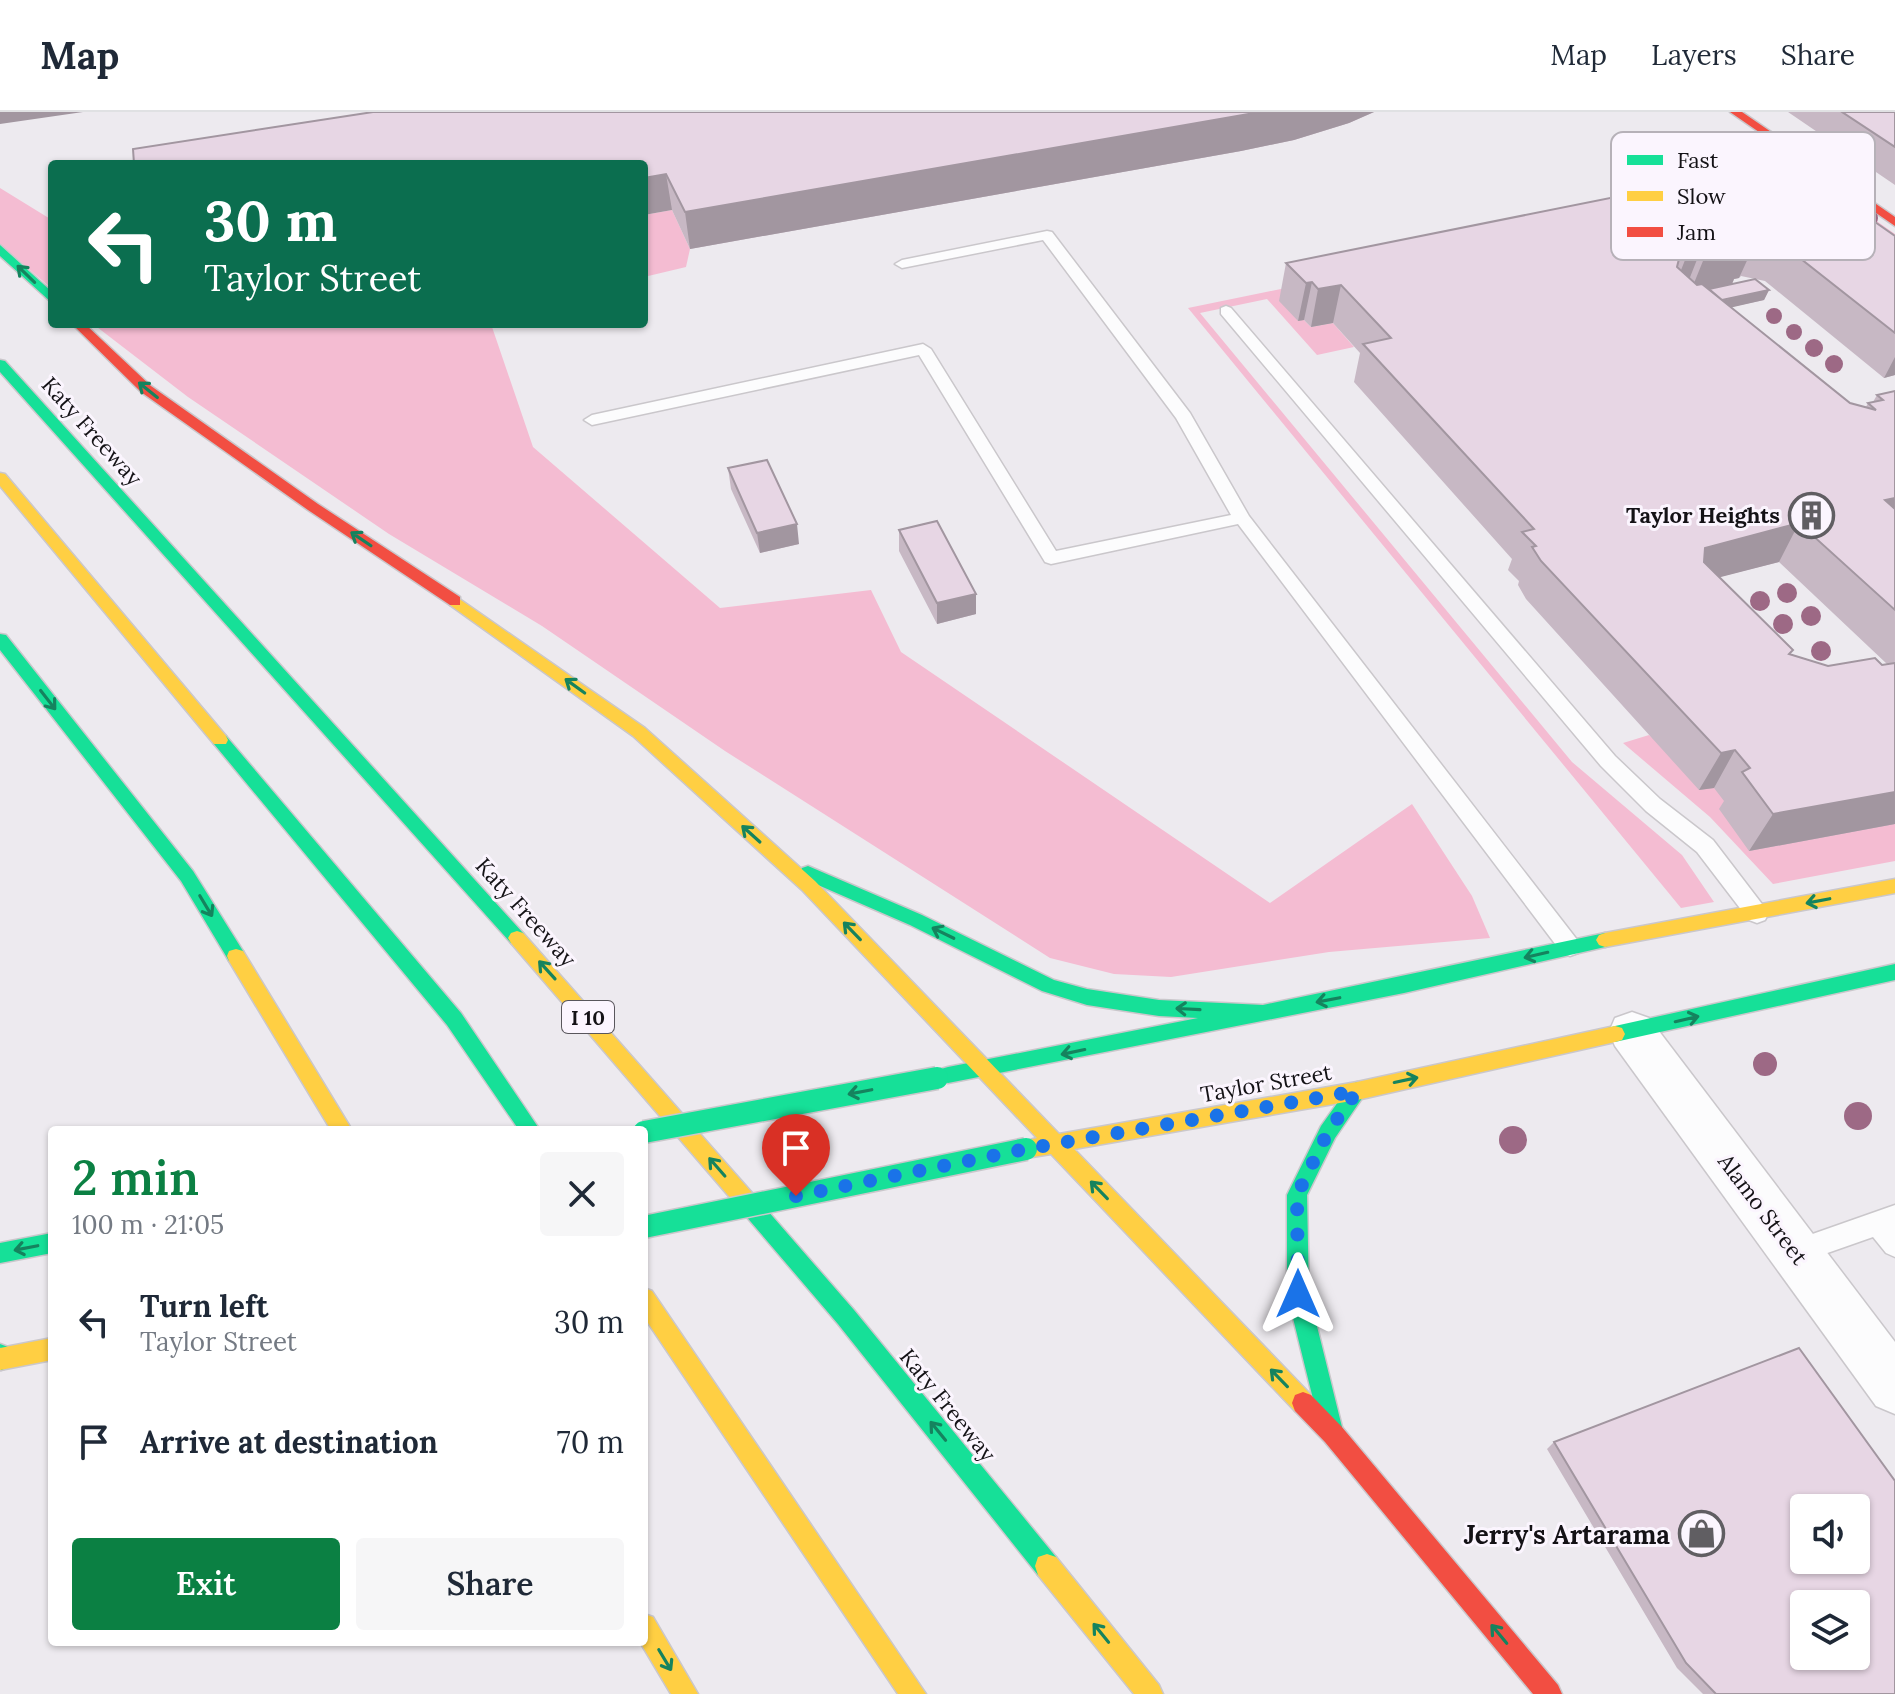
<!DOCTYPE html>
<meta charset="utf-8">
<style>
body{margin:0;font-family:Lora,serif;background:#f6f6f7;color:#1f2937;height:100vh;display:flex;flex-direction:column;font-size:30px;white-space:nowrap}
*{box-sizing:border-box;margin:0}
p{font-size:26px;color:#747a83}
.icon{flex:none;width:44px;height:44px;fill:none;stroke:currentColor;stroke-width:2;stroke-linecap:round;stroke-linejoin:round}
.map{position:relative;flex:1;overflow:hidden}
.drawer{position:absolute;left:48px;top:1014px;width:600px;height:520px;display:flex;flex-direction:column;background:#fff;border-radius:8px;box-shadow:0 2px 6px #0004}
.drawer>*{flex:none}
.banner{position:absolute;left:48px;top:48px;width:600px;height:168px;border-radius:8px;box-shadow:0 2px 6px #0004;background:#0b6e4f;color:#fff;overflow:hidden}
.controls{position:absolute;left:1790px;top:1382px;display:grid;gap:16px}
.controls a{display:grid;place-items:center;width:80px;height:80px;border-radius:8px;background:#fff;box-shadow:0 2px 6px #0004;font-size:40px}
.pin{position:absolute;display:grid;place-items:center;width:68px;height:68px;color:#fff;margin:-82px -34px;border-radius:50% 50% 50% 0;rotate:-45deg;box-shadow:0 0 8px #0007}
.pin .icon{rotate:45deg}
.me{position:absolute;width:88px;margin:-44px;rotate:0deg;stroke-linejoin:round;filter:drop-shadow(0 0 6px #0008)}
.turn{display:flex;align-items:center;gap:28px;height:168px;padding:0 24px;font-size:36px}
.turn .icon{width:104px;height:104px;stroke-width:2.5}
.turn b{display:block;font-size:56px;line-height:68px}
.round{display:grid;place-items:center;flex:none;width:84px;height:84px;border-radius:8px;background:#f6f6f7}
.summary{display:flex;align-items:center;justify-content:space-between;height:136px;padding:0 24px}
h1{font-size:48px;font-weight:600;line-height:60px;color:#0b8043}
.button{display:flex;gap:16px;margin-top:auto;padding:16px 24px}
.button a{flex:1;height:92px;border-radius:8px;background:#0b8043;color:#fff;font-size:32px;font-weight:600;line-height:92px;text-align:center}
.button a+a{background:#f6f6f7;color:#1f2937}
ul{padding:0;list-style:none}
li{display:flex;align-items:center;gap:24px;height:120px;padding:0 24px}
li div{flex:1}
li b{display:block;font-size:30px}
li em{font-style:normal}
header{display:flex;align-items:center;gap:48px;box-sizing:border-box;height:112px;padding:0 40px;background:#fff;border-bottom:2px solid #e0e1e3}
header strong{font-size:38px}
nav{display:flex;gap:44px;margin-inline-start:auto;font-size:28px}
.map>svg:first-child{display:block}
</style>
<header>
<strong>Map</strong>
<nav><a>Map</a><a>Layers</a><a>Share</a></nav>
</header>
<div class="map">
<svg width="1895" height="1582" viewBox="0 0 1895 1582">
<rect width="100%" height="100%" fill="#edeaef"/>
<!-- green -->
<path fill="#f4bcd2" d="M1817 67 1895 122V178L1818 119 1280 188 1298 208H1304L1311 215 1333 211 1354 235 1317 243 1267 187 1200 201 1572 650 1682 743 1714 790 1681 796 1188 196Z
M0 76 52 108V177L0 132Z
M672 98 690 137 686 155 644 165V103Z
M93 212H491L533 335 720 496 871 478 901 540 1270 791 1412 692 1472 784 1490 826 1329 840 1171 865 1114 862 1050 846 725 639 542 514 389 422 188 285Z
M1649 623 1714 676 1895 712V749L1773 772 1710 705 1623 631Z"/>
<g fill="none" stroke-linecap="round" stroke-linejoin="round">
<defs>
<path id="lane" d="M1047 119 1052 120 1190 301 1249 404 1578 829 1581 835 1578 841 1570 844 1562 841 1238 412 1051 452 1045 450 919 243 592 313 584 308 592 303 923 232 931 237 1056 439 1231 403 1176 306 1043 128 902 156 895 152 902 148Z
M1226 194 1231 196 1615 644 1660 687 1713 728 1765 796 1768 802 1765 808 1757 811 1749 808 1697 740 1646 699 1601 654 1221 202V196Z
M1895 1093V1145L1886 1141 1873 1125 1796 1152 1787 1149 1783 1140 1787 1131Z"/>
<path id="street" d="M1632 900 1649 906 1895 1230V1302L1876 1294 1615 934 1609 920 1615 906Z"/>
<path id="fast" d="M0 133 52 180V191L0 144Z
M0 248 5 249 523 821 526 826 523 831H511L0 260Z
M0 522 6 523 193 759 243 839 245 844 243 849H229L181 769 0 538Z
M220 622 226 624 461 901 540 1018H519L447 913 214 632 212 628Z
M808 754 922 803 1054 868 1087 877 1159 888 1263 893 1605 821 1611 823 1614 828 1611 833 1605 835 1404 881 948 971 941 969 938 963 941 957 948 955 1198 906 1159 904 1087 893 1042 879 910 813 802 766 799 761 802 756Z
M1895 852V868L1615 930 1608 928 1605 922 1608 916 1615 914Z
M1357 970 1364 973 1367 979 1335 1026 1307 1083 1309 1182 1343 1319 1340 1327 1332 1330 1324 1327 1321 1319 1287 1182V1083L1321 1014 1350 973Z
M746 1080 753 1082 854 1198 1056 1445 1059 1454 1056 1463 1047 1466 1038 1463 838 1212 739 1096 736 1089 739 1082Z
M52 1121V1141L0 1151V1131Z
M0 1232 8 1235 12 1247 9 1255 1 1258Z"/>
<path id="slow" d="M0 361 5 362 226 624 228 628 226 632H214L0 374Z
M455 484 645 616 815 769 1059 1022 1357 970 1615 914 1622 916 1625 922 1622 928 1615 930 1357 988 1074 1037 1311 1283 1314 1291 1311 1299 1303 1302 1295 1299 1051 1042 1026 1046 1019 1043 1016 1037 1019 1031 1037 1026 803 779 633 624 450 493V485Z
M1895 767V781L1605 835 1599 833 1596 828 1599 823 1605 821Z
M517 819 523 821 753 1082 756 1089 753 1096 746 1098 739 1096 511 831 508 826 511 821Z
M236 837 243 839 352 1018H331L229 849 227 844 229 839Z
M644 1176 652 1179 926 1582H898L644 1205Z
M52 1226V1248L0 1258V1236Z
M1047 1442 1056 1445 1159 1573 1163 1582H1134L1038 1463 1035 1454 1038 1445Z
M644 1502 653 1505 698 1582H671L640 1530H644Z"/>
<path id="jam" d="M1730 0H1742L1895 105V114Z
M72 212H85L151 274 318 392 460 485V493H450L308 398 141 280Z
M1303 1280 1311 1283 1341 1314 1558 1573 1562 1582H1533L1325 1330 1295 1299 1292 1291 1295 1283Z"/>
</defs>
<!-- lane casing -->
<use href="#lane" stroke="#cac7cb" stroke-width="3"/>
<!-- street casing -->
<use href="#street" stroke="#cac7cb" stroke-width="3"/>
<!-- fast casing -->
<use href="#fast" stroke="#cac7cb" stroke-width="3"/>
<!-- slow casing -->
<use href="#slow" stroke="#cac7cb" stroke-width="3"/>
<!-- jam casing -->
<use href="#jam" stroke="#cac7cb" stroke-width="3"/>
<!-- lane -->
<use href="#lane" fill="#fcfcfd" fill-rule="evenodd"/>
<!-- street -->
<use href="#street" fill="#fcfcfd" fill-rule="evenodd"/>
<!-- fast -->
<use href="#fast" fill="#16e098" fill-rule="evenodd"/>
<!-- slow -->
<use href="#slow" fill="#ffcf43" fill-rule="evenodd"/>
<!-- jam -->
<use href="#jam" fill="#f24e42" fill-rule="evenodd"/>
<defs>
<path id="fast-bridge" d="M644 1020 937 966
M644 1115 1026 1037"/>
</defs>
<!-- fast-bridge casing -->
<use href="#fast-bridge" stroke="#cac7cb" stroke-width="25" stroke-linecap="butt"/>
<!-- fast-bridge -->
<use href="#fast-bridge" stroke="#16e098" stroke-width="22"/>
</g>
<!-- trees -->
<g fill="#9d6985">
<circle cx="1870" cy="106" r="8"/>
<circle cx="1774" cy="204" r="8"/>
<circle cx="1794" cy="220" r="8"/>
<circle cx="1814" cy="236" r="9"/>
<circle cx="1834" cy="252" r="9"/>
<circle cx="1787" cy="481" r="10"/>
<circle cx="1760" cy="489" r="10"/>
<circle cx="1811" cy="504" r="10"/>
<circle cx="1783" cy="512" r="10"/>
<circle cx="1821" cy="539" r="10"/>
<circle cx="1765" cy="952" r="12"/>
<circle cx="1858" cy="1004" r="14"/>
<circle cx="1513" cy="1028" r="14"/>
</g>
<!-- wall -->
<path fill="#c7b8c4" fill-rule="evenodd" d="M373 0H1374L1349 11 1294 28 1241 39 690 137 672 98Z
M1788 0H1895V73Z
M1733 64 1825 73 1823 77 1895 124V263L1884 266 1765 169 1741 164 1739 166 1734 167 1732 172 1769 178 1764 188 1731 195 1850 291 1866 295 1868 291 1873 290 1877 283 1895 279V712L1749 739 1719 697 1724 689 1714 676 1699 678 1526 487 1518 473 1519 469 1508 458 1512 447 1354 270 1360 241 1333 211 1311 215 1304 208 1298 209 1279 189 1286 151ZM1779 450 1887 552 1828 554 1790 542 1719 465Z
M728 356 799 432 760 441 731 377Z
M899 418 976 502 937 512 899 439Z
M1554 1330 1895 1582H1703L1677 1556 1547 1337Z"/>
<!-- shaded-wall -->
<path fill="#a296a0" d="M0 0H83L0 12Z
M1260 0H1374L1349 11 1294 28 1241 39 690 137 685 100Z
M666 62 672 98 644 103V66Z
M1756 129 1739 166 1734 167 1732 172 1690 181 1705 144 1743 131Z
M1700 140 1685 178 1672 181 1687 143Z
M1312 170 1304 208 1298 209 1306 171Z
M1341 173 1333 211 1311 215 1318 177Z
M1769 178 1764 188 1681 207 1685 197Z
M1895 245V263L1884 266Z
M1895 386V420L1885 388Z
M1799 411 1779 450 1686 474 1705 436Z
M797 412 799 432 760 441 757 421Z
M976 482V502L937 512V491Z
M1735 638 1714 676 1699 678 1721 641Z
M1895 680V712L1749 739 1773 702Z"/>
<!-- building -->
<path fill="#e7d6e4" stroke="#a296a0" stroke-width="2" fill-rule="evenodd" d="M373 0H1260L685 100 666 62 644 66V52H134L133 37Z
M1842 0H1895V35Z
M1791 49 1825 73 1819 74 1835 82 1895 124V221L1782 132 1754 126 1756 129 1743 131 1748 135 1705 144 1700 140 1687 143 1681 139 1677 155 1697 173 1702 172 1850 291 1876 298 1868 291 1883 288 1877 283 1895 279V386L1885 388 1895 397V498L1799 411 1705 436 1704 450 1793 538 1789 542 1828 554 1875 546 1882 553 1895 551V680L1773 702 1742 660 1750 656 1735 638 1721 641 1541 449 1532 435 1536 434 1522 420 1534 417 1363 232 1391 226 1341 173 1318 177 1312 170 1306 171 1286 151 1730 62 1733 64Z
M1755 167 1769 178 1722 188 1709 177Z
M767 348 797 412 757 421 728 356Z
M937 409 976 482 937 491 899 418Z
M1799 1236 1895 1369V1582H1716L1686 1551 1554 1330ZM1804 1396H1856V1448H1804ZM1804 1492H1856V1544H1804Z"/>
<!-- one-way arrows -->
<defs><path id="oneway-shaft" d="M-6 0H5M1.5-3L5.5 0L1.5 3" fill="none" stroke-width="1.6" stroke-linecap="round" stroke-linejoin="round" transform="scale(2)"/></defs>
<g stroke="#15835e">
<use href="#oneway-shaft" transform="translate(26 162) rotate(-136)"/>
<use href="#oneway-shaft" transform="translate(148 278) rotate(-141)"/>
<use href="#oneway-shaft" transform="translate(361 427) rotate(-146)"/>
<use href="#oneway-shaft" transform="translate(575 574) rotate(-144)"/>
<use href="#oneway-shaft" transform="translate(48 588) rotate(52)"/>
<use href="#oneway-shaft" transform="translate(751 722) rotate(-138)"/>
<use href="#oneway-shaft" transform="translate(1818 789) rotate(169)"/>
<use href="#oneway-shaft" transform="translate(206 794) rotate(59)"/>
<use href="#oneway-shaft" transform="translate(852 819) rotate(-134)"/>
<use href="#oneway-shaft" transform="translate(943 821) rotate(-154)"/>
<use href="#oneway-shaft" transform="translate(1536 843) rotate(167)"/>
<use href="#oneway-shaft" transform="translate(547 858) rotate(-132)"/>
<use href="#oneway-shaft" transform="translate(1328 888) rotate(169)"/>
<use href="#oneway-shaft" transform="translate(1188 897) rotate(-177)"/>
<use href="#oneway-shaft" transform="translate(1687 907) rotate(-13)"/>
<use href="#oneway-shaft" transform="translate(1073 940) rotate(168)"/>
<use href="#oneway-shaft" transform="translate(1406 968) rotate(-12)"/>
<use href="#oneway-shaft" transform="translate(860 980) rotate(169)"/>
<use href="#oneway-shaft" transform="translate(717 1055) rotate(-131)"/>
<use href="#oneway-shaft" transform="translate(1099 1078) rotate(-134)"/>
<use href="#oneway-shaft" transform="translate(26 1136) rotate(169)"/>
<use href="#oneway-shaft" transform="translate(1279 1266) rotate(-134)"/>
<use href="#oneway-shaft" transform="translate(938 1319) rotate(-129)"/>
<use href="#oneway-shaft" transform="translate(1101 1521) rotate(-129)"/>
<use href="#oneway-shaft" transform="translate(1499 1522) rotate(-130)"/>
<use href="#oneway-shaft" transform="translate(665 1548) rotate(59)"/>
</g>
<g fill="none" stroke-linecap="round" stroke-linejoin="round">
<!-- route -->
<path stroke="#1a73e8" stroke-width="14" stroke-dasharray="0 25.2" d="M796 1084 1026 1037 1357 979 1328 1020 1297 1083 1298 1182"/>
</g>
<!-- icons -->
<defs>
<symbol id="building-ring" viewBox="-11 -11 22 22"><circle r="9.5" fill="#fbf5fe" stroke="#605e62" stroke-width="1.5"/><path d="M-4-6H4V6H1V3H-1V6H-4ZM-2.5-4.3h1.7v1.8h-1.7ZM.8-4.3h1.7v1.8H.8ZM-2.5-1h1.7V.8h-1.7ZM.8-1h1.7V.8H.8Z" fill="#605e62"/></symbol>
<symbol id="shop-ring" viewBox="-11 -11 22 22"><circle r="9.5" fill="#fbf5fe" stroke="#605e62" stroke-width="1.5"/><path d="M-5-2.5h2.3a2.7 3.5 0 0 1 5.4 0H5L5.5 6h-11ZM-1.5-2.5h3a1.5 2.3 0 0 0-3 0Z" fill="#605e62"/></symbol>
</defs>
<g fill-rule="evenodd">
<use href="#building-ring" x="1786" y="378" width="51" height="51"/>
<use href="#shop-ring" x="1676" y="1396" width="51" height="51"/>
</g>
<g text-anchor="middle" dominant-baseline="central" stroke-width="6" stroke-linejoin="round" paint-order="stroke">
<!-- shield labels -->
<rect fill="#fbf5fe" stroke="#59565c" stroke-width="2" x="562" y="889" width="52" height="32" rx="6"/>
<g font-size="20" font-weight="bold" fill="#141216">
<text x="588" y="905">I 10</text>
</g>
<!-- street labels -->
<g font-size="22" fill="#141216" stroke="#fbf5fe">
<text transform="translate(92 319) rotate(48)">Katy Freeway</text>
<text transform="translate(526 800) rotate(48)">Katy Freeway</text>
<text transform="translate(1266 971) rotate(-10)">Taylor Street</text>
<text transform="translate(1763 1097) rotate(53)">Alamo Street</text>
<text transform="translate(948 1293) rotate(51)">Katy Freeway</text>
</g>
<!-- poi labels -->
<g font-size="22" font-weight="bold" fill="#141216" stroke="#fbf5fe" text-anchor="end">
<text x="1780" y="403">Taylor Heights</text>
</g>
<!-- near-poi labels -->
<g font-size="26" font-weight="bold" fill="#141216" stroke="#fbf5fe" text-anchor="end">
<text x="1670" y="1422">Jerry's Artarama</text>
</g>
</g>
<!-- legend -->
<rect x="1611" y="20" width="264" height="128" rx="12" fill="#fbf5fe" stroke="#b6b1b8" stroke-width="2"/>
<rect x="1627" y="43" width="36" height="10" fill="#16e098"/>
<rect x="1627" y="79" width="36" height="10" fill="#ffcf43"/>
<rect x="1627" y="115" width="36" height="10" fill="#f24e42"/>
<g font-size="22" fill="#141216">
<text x="1677" y="56">Fast</text>
<text x="1677" y="92">Slow</text>
<text x="1677" y="128">Jam</text>
</g>
</svg>
<div class="controls">
<a><svg class="icon" aria-label="sound" viewBox="0 0 24 24"><path d="M4 9h4l5-4v14l-5-4H4zM17 9q2 3 0 6"/></svg></a>
<a><svg class="icon" aria-label="layers" viewBox="0 0 24 24"><path d="M12 4l9 5-9 5-9-5zM3 14l9 5 9-5"/></svg></a>
</div>
<div class="pin" style="left:796px;top:1084px;background:#d93025"><svg class="icon" aria-label="arrive" viewBox="0 0 24 24"><path d="M6 21V4h12l-3 4 3 4H6"/></svg></div>
<svg class="me" style="left:1298px;top:1182px" viewBox="-20 -20 40 40"><path d="M0-17L14 15 0 8-14 15z" fill="#1a73e8" stroke="#fff" stroke-width="4"/></svg>
<div class="banner">
<div class="turn"><svg class="icon" aria-label="left" viewBox="0 0 24 24"><path d="M17 20v-9H6M10 6l-5 5 5 5"/></svg><div><b>30 m</b>Taylor Street</div></div>
</div>
<section class="drawer">
<div class="summary"><div><h1>2 min</h1><p>100 m · 21:05</p></div><a class="round"><svg class="icon" aria-label="close" viewBox="0 0 24 24"><path d="M6 6l12 12M18 6L6 18"/></svg></a></div>
<ul>
<li><svg class="icon" aria-label="left" viewBox="0 0 24 24"><path d="M17 20v-9H6M10 6l-5 5 5 5"/></svg><div><b>Turn left</b><p>Taylor Street</p></div><em>30 m</em></li>
<li><svg class="icon" aria-label="arrive" viewBox="0 0 24 24"><path d="M6 21V4h12l-3 4 3 4H6"/></svg><div><b>Arrive at destination</b></div><em>70 m</em></li>
</ul>
<div class="button"><a>Exit</a><a>Share</a></div>
</section>
</div>
